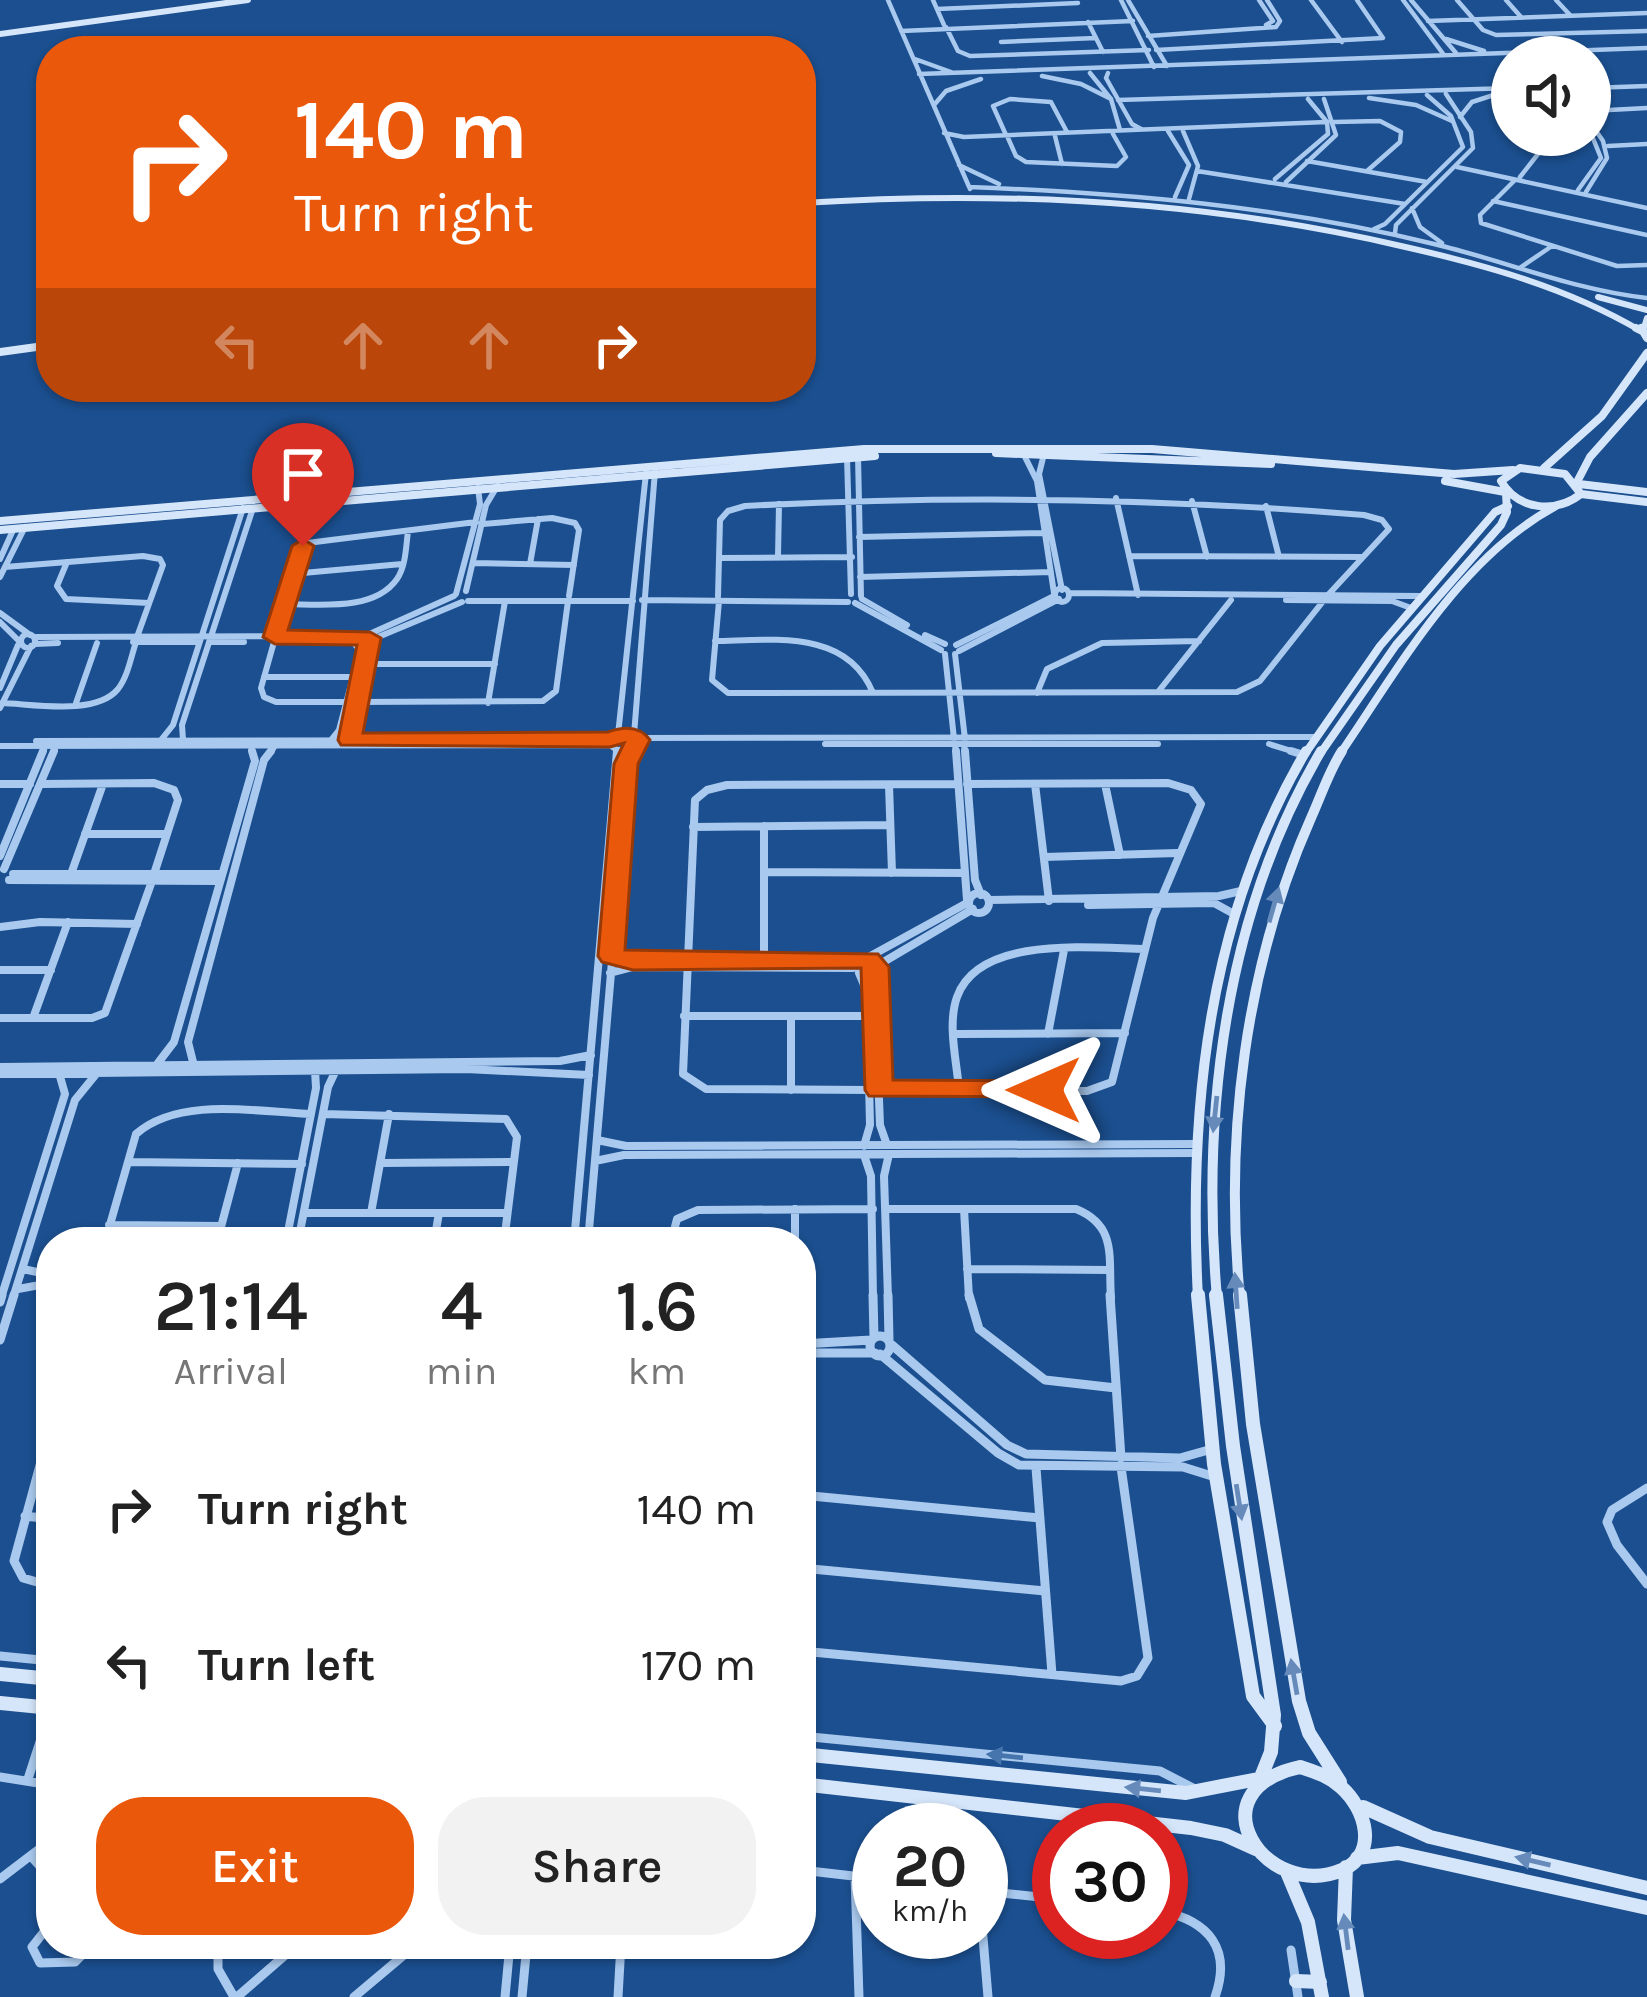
<!DOCTYPE html>
<style>
body{margin:0;font-family:Karla,sans-serif;background:#f2f2f2;color:#222;height:100vh;display:flex;flex-direction:column;font-size:45px;white-space:nowrap}
*{box-sizing:border-box;margin:0}
p{font-size:39px;color:#767676}
.icon{flex:none;width:66px;height:66px;fill:none;stroke:currentColor;stroke-width:2;stroke-linecap:round;stroke-linejoin:round}
.map{position:relative;flex:1;overflow:hidden}
.drawer{position:absolute;left:36px;top:1227px;width:780px;height:732px;display:flex;flex-direction:column;background:#fff;border-radius:48px;box-shadow:0 3px 9px #0004}
.drawer>*{flex:none}
.banner{position:absolute;left:36px;top:36px;width:780px;height:366px;border-radius:48px;box-shadow:0 3px 9px #0004;background:#ea580c;color:#fff;overflow:hidden}
.buttons{position:absolute;left:1491px;top:36px;display:grid;gap:24px}
.buttons a{display:grid;place-items:center;width:120px;height:120px;border-radius:50%;background:#fff;box-shadow:0 3px 9px #0004;font-size:60px}
.speed{position:absolute;left:852px;top:1803px;display:flex;gap:24px;font-size:60px;font-weight:700;text-align:center}
.speed>*{display:grid;place-content:center;width:156px;height:156px;border-radius:50%;background:#fff;box-shadow:0 3px 9px #0004;line-height:1}
.speed small{font-size:30px;font-weight:400}
.speed .limit{border:18px solid #d22;background:#fff;color:#111}
.pin{position:absolute;display:grid;place-items:center;width:102px;height:102px;color:#fff;margin:-123px -51px;border-radius:50% 50% 50% 0;rotate:-45deg;box-shadow:0 0 12px #0007}
.pin .icon{rotate:45deg}
.me{position:absolute;width:132px;margin:-66px;rotate:270deg;stroke-linejoin:round;filter:drop-shadow(0 0 9px #0008)}
.turn{display:flex;align-items:center;gap:42px;height:252px;padding:0 60px;font-size:54px}
.turn .icon{width:156px;height:156px;stroke-width:2.5}
.turn b{display:block;font-size:84px;line-height:102px}
.lanes{display:flex;align-items:center;height:114px;padding:0 60px;background:#0003;justify-content:center;gap:60px;direction:ltr}
.lanes .off{opacity:.35}
.eta{display:flex;justify-content:space-evenly;align-items:center;height:204px;text-align:center}
.eta b{font-size:72px;font-weight:600;line-height:84px}
.action{display:flex;gap:24px;margin-top:auto;padding:24px 60px}
.action a{flex:1;height:138px;border-radius:48px;background:#ea580c;color:#fff;font-size:48px;font-weight:600;line-height:138px;text-align:center}
.action a+a{background:#f2f2f2;color:#222}
ul{padding:0;list-style:none}
li{display:flex;align-items:center;gap:36px;height:156px;padding:0 60px}
li div{flex:1}
li b{display:block;font-size:45px}
li em{font-style:normal}
.map>svg:first-child{display:block}
</style>
<div class="map">
<svg width="1647" height="1997" viewBox="0 0 1647 1997">
<rect width="100%" height="100%" fill="#1b4f8f"/>
<g fill="none" stroke-linecap="round" stroke-linejoin="round">
<!-- street-far3 -->
<path stroke="#a9c9ee" stroke-width="4.5" d="M888 0 970 189
M933 0 944 25
M1121 0 1154 67
M1128 0 1167 66
M1259 0 1273 21 1266 25
M1311 0 1342 42
M1403 0 1444 55
M1411 0 1456 53
M1457 0 1483 30 1496 35 1647 31
M1506 0 1521 17
M1556 0 1570 15
M937 9 1078 3
M1428 21 1647 13
M1088 22 1103 52
M946 27 958 51 970 56 1149 50
M901 31 1133 21
M1148 36 1276 27 1280 21 1267 0
M1446 39 1484 51
M1001 42 1096 38
M1156 50 1383 38 1357 0
M915 59 951 72
M1090 73 1111 99 1120 130
M1108 73 1106 78 1132 124 1141 129
M919 74 1647 48
M1042 76 1081 84 1109 98
M1590 88 1647 86
M1369 98 1416 105 1452 121
M1118 100 1512 88
M934 105 946 91 981 79
M1590 111 1647 108
M1460 117 1472 102 1503 92
M1334 122 1380 121 1401 132 1400 142 1367 171
M1168 131 1189 165 1175 197
M1183 131 1198 166 1189 199
M944 133 964 137 1327 122
M1006 135 993 106 1010 99 1051 102 1067 132
M1055 136 1062 164
M1008 138 1016 156 1026 162 1117 166 1126 157 1113 134
M1608 146 1647 144
M1307 161 1427 182
M959 165 999 184
M1457 167 1647 208
M1197 171 1405 204
M1520 177 1538 154 1534 135
M1275 179 1328 134 1327 122 1308 99
M1515 180 1480 215 1481 223 1617 266 1647 265
M1286 182 1336 135 1324 99
M969 187C1126 193 1280 206 1434 244 1506 261 1573 290 1647 298
M1578 190 1601 158 1590 131
M1586 192 1607 158 1603 141 1590 122
M1493 201 1647 235
M1412 208 1420 227 1442 243
M1374 229 1385 224 1463 147 1451 116 1427 95
M1395 233 1396 225 1473 148 1471 132 1446 94
M1521 267 1552 246"/>
<!-- street-far2 -->
<path stroke="#a9c9ee" stroke-width="6" d="M1044 454 1039 474 1062 590
M1024 455 1037 481 1054 593
M858 456 861 596
M847 457 851 594
M1116 498 1138 595
M1192 501 1207 557
M1266 506 1279 557
M483 524 552 518 575 523 579 530 569 596
M859 537 1045 533
M1129 556 1362 557
M778 557 779 504
M719 558 852 557
M0 559 14 528
M67 562 57 586 66 599 149 603
M474 563 574 565
M530 564 538 519
M5 567 143 556 160 559 163 565 137 637
M292 574 402 564
M0 577 25 527
M860 577 1051 572
M1055 595a7 7 0 1 1 14 0a7 7 0 1 1-14 0Z
M466 591 486 505 498 485
M1070 593 1422 596
M456 594 480 504 478 488
M718 596 720 520 728 511 745 506C952 495 1157 498 1364 515L1382 520 1389 529 1328 595 1260 681 1237 692 728 693 712 680 719 601
M862 599 907 625
M642 600 848 602
M1286 600 1392 601 1411 608
M468 601H633
M855 603 941 650
M284 604C318 604 374 612 397 579 406 566 406 546 408 531
M0 613 30 635
M0 622 19 641
M21 641a7 7 0 1 1 14 0a7 7 0 1 1-14 0Z
M925 635 945 644
M365 636 454 596
M36 637 365 636 371 641 356 646 353 640 359 637
M275 637 298 552 307 543 476 522
M371 640 462 602
M715 641C774 640 847 629 873 693
M133 642H199
M209 642H244
M274 642 261 688 264 697 276 702H346
M35 644 58 643
M956 645 1054 596
M959 651 1059 599
M945 654 954 739
M955 654 965 739
M365 664H495
M264 677H353
M0 688 18 645
M1158 692 1231 600
M1037 693 1047 669 1102 643 1199 641
M355 702 543 701 556 691 568 601
M2 703C33 704 96 716 118 689 128 676 131 657 136 642
M76 703 97 643
M488 703 505 601
M0 708 31 646
M621 734 638 742 633 749 617 750 610 745Z
M618 735 646 473
M634 735 655 471
M636 738 1315 737
M161 740 173 725 243 508
M183 740 182 725 253 508
M331 740 339 730 361 646
M350 740 370 643
M36 741 611 740
M825 744H1158
M955 744 956 754
M964 744 965 754
M1269 744 1301 754
M0 746 610 745
M251 746 253 754
M42 754 45 747
M53 754 56 746
M269 754 275 746"/>
<!-- street-far1 -->
<path stroke="#a9c9ee" stroke-width="8" d="M956 751 967 900
M965 751 975 880 981 895
M1291 751 1304 755
M0 784H30
M41 784 154 783 174 790 178 800 154 874
M1035 784 1049 901
M1105 784 1120 855
M889 785 892 873
M764 826V959
M693 827 890 825
M85 834H167
M0 856 43 751
M1044 857 1177 853
M4 869 54 751
M764 872 965 873
M13 874H221
M71 874 103 784
M9 880 219 881
M969 903a10 10 0 1 1 20 0a10 10 0 1 1-20 0Z
M990 900 1219 896 1241 891
M1088 905 1214 903 1234 914
M0 927 40 922 137 924
M611 955 633 961 858 960
M865 959 967 903
M875 967 973 909
M0 970H51
M874 971 880 1125 887 1145
M610 973 633 967 853 968
M859 973 867 992 870 1125 864 1146
M684 1016H867
M791 1016V1090
M0 1018H92L105 1013 152 881
M33 1018 68 922
M957 1034 1125 1033
M1048 1034 1064 950
M193 1062 188 1042 264 760 271 751
M158 1063 174 1042 255 761 252 751
M0 1067 560 1061 591 1055
M0 1074 466 1069 589 1075
M869 1090 706 1089 683 1074 695 800 707 790 727 785 958 784
M879 1090 1087 1091 1112 1082 1153 918 1201 804 1191 790 1168 783 967 784
M959 1090C957 1062 947 1025 957 997 979 935 1092 948 1144 949
M323 1114 506 1119 517 1137 504 1242
M597 1140 626 1146 1196 1144
M864 1155 871 1176 873 1298
M595 1161 624 1155 1195 1153
M128 1162 302 1164
M380 1163 513 1162
M795 1209V1242
M885 1209H1076C1118 1226 1108 1258 1111 1298
M964 1209 969 1298
M304 1213H507
M371 1213 389 1114
M109 1225 221 1226
M105 1242 136 1134C179 1096 258 1112 311 1114
M217 1242 238 1163
M286 1242 316 1088 315 1070
M298 1242 328 1087 336 1070
M434 1242 439 1213
M574 1242 617 751
M588 1242 630 751
M671 1242 677 1219 698 1210 873 1209
M23 1269 51 1275
M967 1269 1109 1270
M18 1289 51 1283
M1 1298 65 1094 59 1073
M13 1298 75 1100 97 1073
M888 1298 884 1176 889 1154"/>
<!-- street -->
<path stroke="#a9c9ee" stroke-width="9" d="M873 1295 874 1338
M888 1295 889 1340
M969 1295 979 1329 1045 1380 1116 1388
M1110 1295 1121 1458
M0 1302 2 1295
M870 1346a10 10 0 1 1 20 0a10 10 0 1 1-20 0Z
M0 1340 14 1295
M801 1344 871 1340
M892 1345 1007 1445 1026 1454 1180 1458 1212 1449
M801 1353H875
M880 1354 998 1453 1019 1465 1183 1467 1215 1477
M51 1425 14 1561 23 1578 51 1586
M1036 1468 1052 1674
M1647 1488 1612 1510 1607 1522 1617 1545 1647 1584
M801 1495 1040 1518
M25 1516 51 1519
M801 1568 1045 1591
M801 1651 1121 1681 1137 1676 1148 1658 1121 1467
M0 1656 51 1661
M801 1736 1160 1771 1193 1788
M0 1777 51 1785
M28 1779 51 1708
M31 1856 51 1879
M801 1870 879 1879
M855 1876 859 1997
M0 1879 51 1840
M981 1891 1059 1899
M1161 1911C1209 1921 1232 1949 1215 1997
M981 1914 988 1997
M51 1923 32 1947 40 1963 75 1962 93 1944
M218 1944V1969L234 1997
M1291 1950 1298 1997
M237 1997 298 1944
M354 1997 417 1944
M505 1997 510 1944
M522 1997 527 1944
M618 1997 621 1944"/>
<!-- secondary-far3 -->
<path stroke="#d6e6fa" stroke-width="6" d="M0 34 248 0
M801 203C1004 190 1203 200 1401 246 1485 265 1566 287 1641 331
M1598 297 1647 310
M1643 331 1647 318"/>
<!-- secondary-far2 -->
<path stroke="#d6e6fa" stroke-width="8" d="M1636 328 1642 331
M1641 328 1647 338
M0 352 51 345
M996 453 1271 464
M1520 468 1565 474 1581 494C1555 514 1518 510 1501 481Z
M1544 468 1602 416 1647 353
M1445 481 1505 492
M1577 482 1590 457 1647 393
M1579 484 1647 492
M1581 494 1647 502
M0 521 864 449H1152L1454 474 1513 470
M0 530 875 456
M1305 754 1380 646 1495 512 1508 506
M1320 754 1396 645 1501 525 1507 512 1506 493
M1340 754C1400 666 1460 558 1556 506"/>
<!-- secondary-far1 -->
<path stroke="#d6e6fa" stroke-width="10" d="M1198 1298C1188 1109 1208 917 1306 751
M1217 1298C1201 1112 1225 914 1321 751
M1240 1298C1224 1136 1245 967 1311 818 1321 796 1329 771 1342 751"/>
<!-- secondary -->
<path stroke="#d6e6fa" stroke-width="14" d="M1198 1295 1214 1464 1253 1696 1275 1726
M1216 1295 1233 1446 1274 1715 1271 1752 1261 1777
M1240 1295 1253 1424 1299 1701 1309 1733 1340 1782
M0 1674 51 1679
M0 1703 51 1708
M801 1754 1186 1793 1258 1779
M1300 1767C1315 1772 1329 1776 1341 1787 1366 1809 1379 1854 1342 1870 1266 1902 1191 1791 1300 1767Z
M801 1784 1191 1828 1225 1835 1256 1849
M1363 1807 1430 1837 1647 1888
M1357 1858 1398 1853 1647 1908
M1346 1867 1344 1920 1357 1997
M1287 1872 1308 1922 1322 1997
M1296 1981 1320 1982"/>
</g>
<!-- one-way arrows -->
<defs><path id="oneway-solid" d="M-6-.8H1V-3.2L6.5 0L1 3.2V.8H-6Z" transform="scale(3)"/></defs>
<g fill="#668bba">
<use href="#oneway-solid" transform="translate(1274 905) rotate(-74)"/>
<use href="#oneway-solid" transform="translate(1215 1114) rotate(96)"/>
<use href="#oneway-solid" transform="translate(1236 1291) rotate(-94)"/>
<use href="#oneway-solid" transform="translate(1239 1502) rotate(81)"/>
<use href="#oneway-solid" transform="translate(1294 1677) rotate(-100)"/>
<use href="#oneway-solid" transform="translate(1143 1789) rotate(-174)"/>
<use href="#oneway-solid" transform="translate(1533 1861) rotate(-167)"/>
<use href="#oneway-solid" transform="translate(1346 1932) rotate(-97)"/>
</g>
<use fill="#4674ac" href="#oneway-solid" transform="translate(1005 1756) rotate(-174)"/>
<!-- route -->
<path fill="#ea580c" stroke="#983908" stroke-width="3" d="M303 539 314 546 288 630 370 632 381 638 363 733 608 732C622 727 639 725 650 740L638 764 625 950 878 954 889 967 893 1080 1044 1081 1054 1084 1059 1090 1054 1097 869 1096 865 1090 861 968 633 970 602 962 598 956 614 764 624 743 610 747 341 745 338 740 357 645 275 644 263 637 292 546Z"/>
</svg>
<div class="buttons">
<a><svg class="icon" aria-label="sound" viewBox="0 0 24 24"><path d="M4 9h4l5-4v14l-5-4H4zM17 9q2 3 0 6"/></svg></a>
</div>
<div class="speed"><div>20<small>km/h</small></div><div class="limit">30</div></div>
<div class="pin" style="left:303px;top:546px;background:#d93025"><svg class="icon" aria-label="arrive" viewBox="0 0 24 24"><path d="M6 21V4h12l-3 4 3 4H6"/></svg></div>
<svg class="me" style="left:1044px;top:1090px" viewBox="-20 -20 40 40"><path d="M0-17L14 15 0 8-14 15z" fill="#ea580c" stroke="#fff" stroke-width="4"/></svg>
<div class="banner">
<div class="turn"><svg class="icon" aria-label="right" viewBox="0 0 24 24"><path d="M7 20v-9h11M14 6l5 5-5 5"/></svg><div><b>140 m</b>Turn right</div></div>
<div class="lanes"><svg class="icon off" aria-label="left" viewBox="0 0 24 24"><path d="M17 20v-9H6M10 6l-5 5 5 5"/></svg><svg class="icon off" aria-label="ahead" viewBox="0 0 24 24"><path d="M12 20V5M6 11l6-6 6 6"/></svg><svg class="icon off" aria-label="ahead" viewBox="0 0 24 24"><path d="M12 20V5M6 11l6-6 6 6"/></svg><svg class="icon" aria-label="right" viewBox="0 0 24 24"><path d="M7 20v-9h11M14 6l5 5-5 5"/></svg></div>
</div>
<section class="drawer">
<div class="eta">
<div><b>21:14</b><p>Arrival</p></div>
<div><b>4</b><p>min</p></div>
<div><b>1.6</b><p>km</p></div>
</div>
<ul>
<li><svg class="icon" aria-label="right" viewBox="0 0 24 24"><path d="M7 20v-9h11M14 6l5 5-5 5"/></svg><div><b>Turn right</b></div><em>140 m</em></li>
<li><svg class="icon" aria-label="left" viewBox="0 0 24 24"><path d="M17 20v-9H6M10 6l-5 5 5 5"/></svg><div><b>Turn left</b></div><em>170 m</em></li>
</ul>
<div class="action"><a>Exit</a><a>Share</a></div>
</section>
</div>
